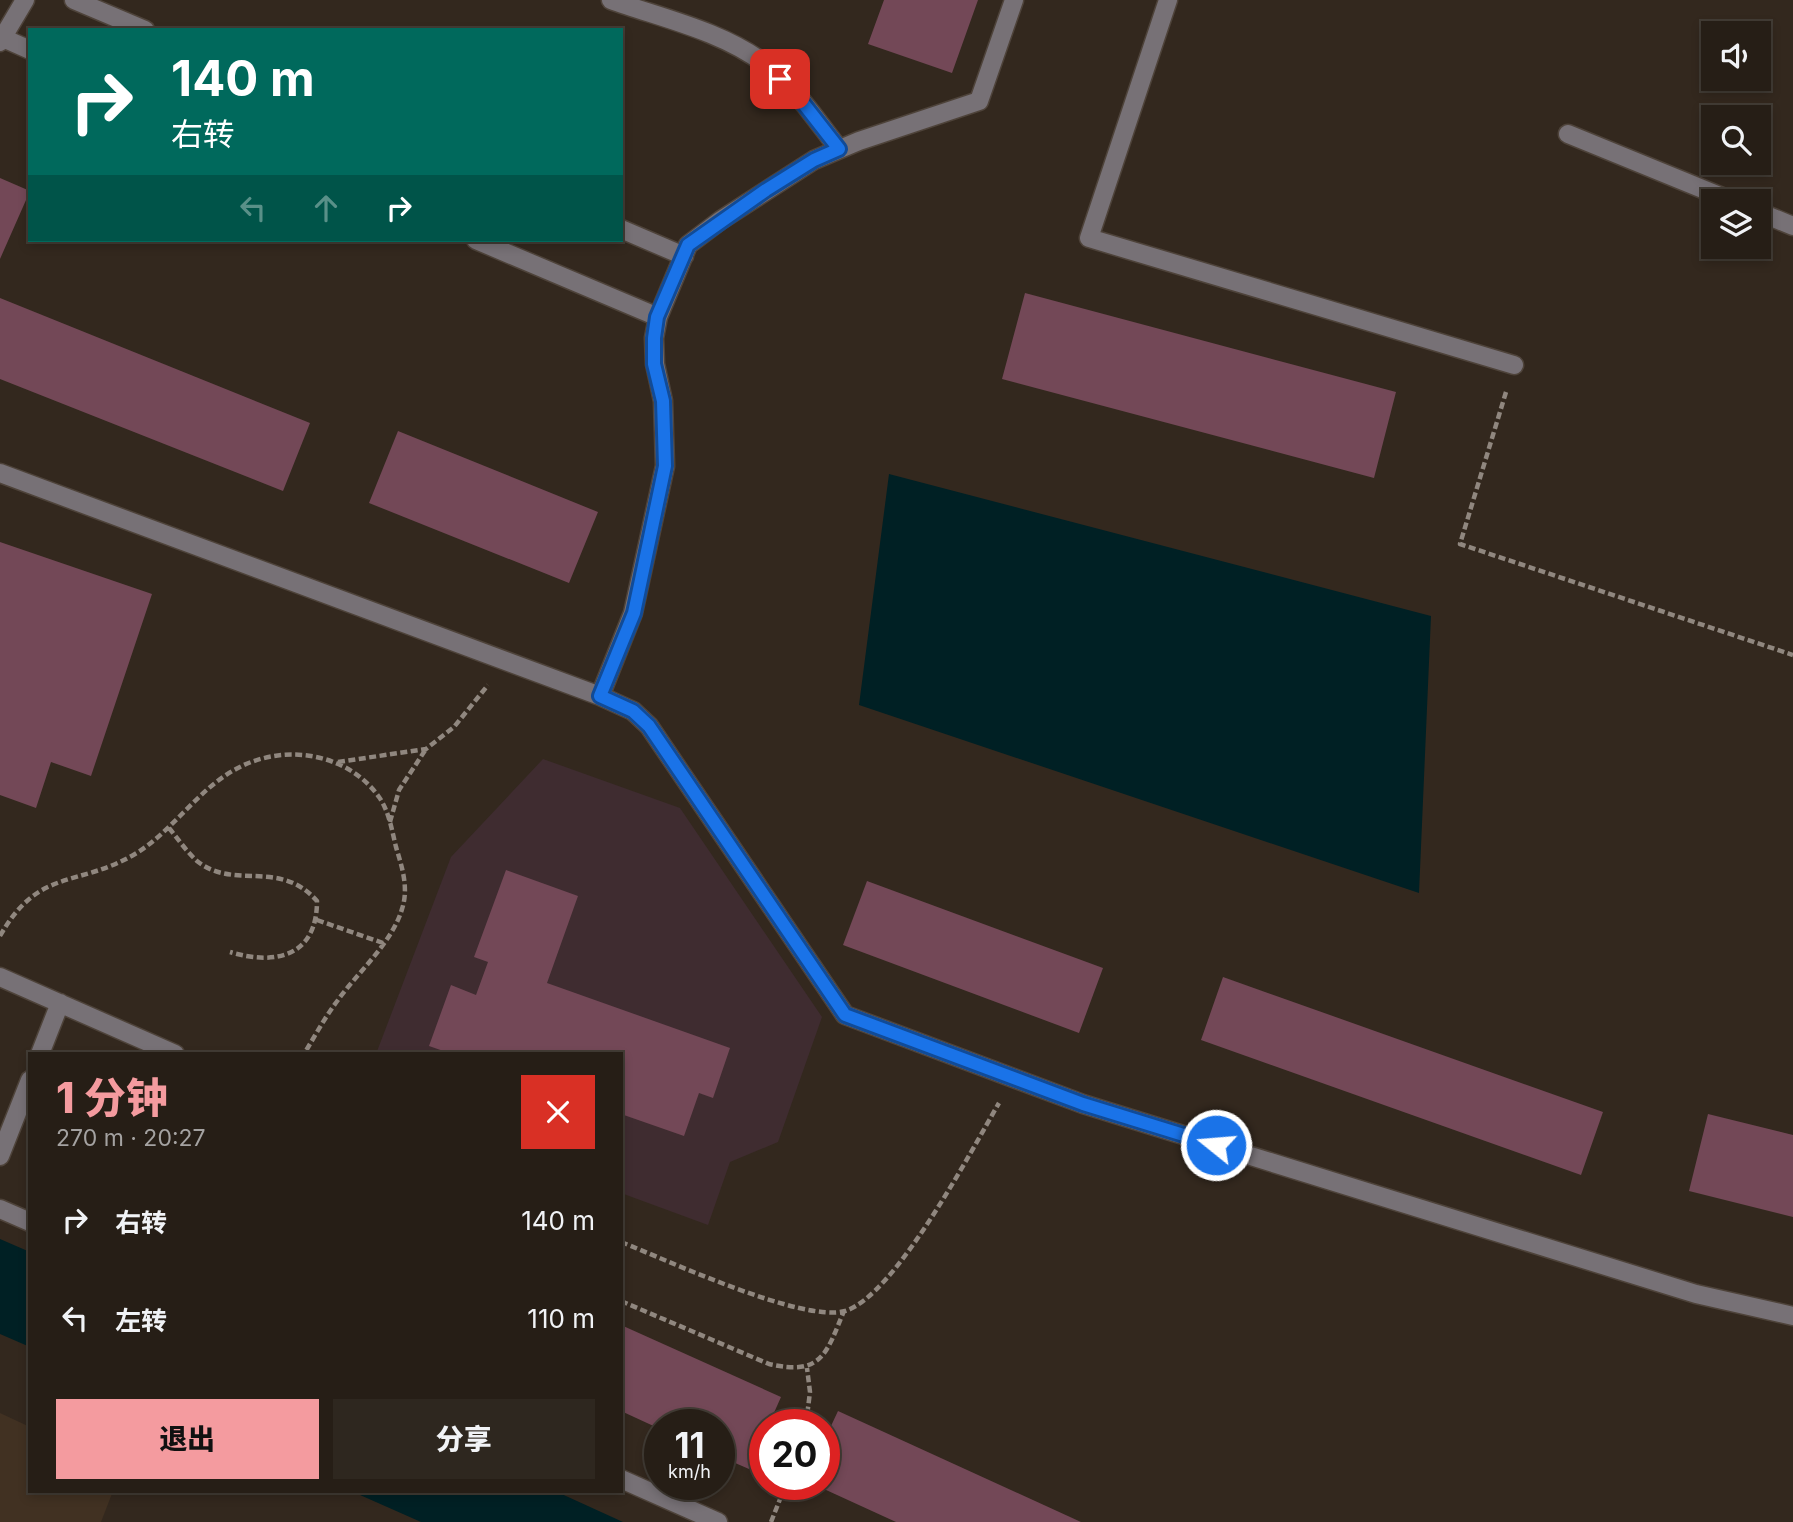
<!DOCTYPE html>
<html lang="zh">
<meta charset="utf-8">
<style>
body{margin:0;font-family:Inter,"Noto Sans SC",sans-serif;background:#2e271f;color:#f1f3f6;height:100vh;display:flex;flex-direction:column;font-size:26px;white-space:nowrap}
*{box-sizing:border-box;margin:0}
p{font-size:23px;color:#a4a2a1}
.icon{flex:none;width:38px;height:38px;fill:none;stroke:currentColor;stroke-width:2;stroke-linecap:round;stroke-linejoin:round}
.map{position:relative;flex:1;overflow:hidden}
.details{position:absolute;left:28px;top:1052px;width:595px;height:441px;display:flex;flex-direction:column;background:#261e16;border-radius:0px;box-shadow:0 4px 10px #0003,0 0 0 2px #423c35}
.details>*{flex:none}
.banner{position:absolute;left:28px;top:28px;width:595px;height:214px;border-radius:0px;box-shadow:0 4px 10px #0003,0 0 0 2px #423c35;background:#00695c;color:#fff;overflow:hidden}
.fabs{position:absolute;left:1701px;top:21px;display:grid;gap:14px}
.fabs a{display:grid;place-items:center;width:70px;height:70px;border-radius:0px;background:#261e16;box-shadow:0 4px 10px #0003,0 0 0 2px #423c35;font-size:35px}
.speed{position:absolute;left:644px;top:1409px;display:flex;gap:14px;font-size:35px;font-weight:700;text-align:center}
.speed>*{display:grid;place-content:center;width:91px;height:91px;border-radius:50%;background:#261e16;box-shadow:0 4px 10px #0003,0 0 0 2px #423c35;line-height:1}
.speed small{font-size:18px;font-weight:400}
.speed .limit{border:10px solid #d22;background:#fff;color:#111}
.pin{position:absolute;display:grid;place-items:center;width:60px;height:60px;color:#fff;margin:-30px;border-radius:14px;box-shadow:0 4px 10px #0006}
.me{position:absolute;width:77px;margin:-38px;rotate:287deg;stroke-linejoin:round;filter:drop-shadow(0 0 5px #0008)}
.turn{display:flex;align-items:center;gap:24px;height:147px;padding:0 28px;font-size:32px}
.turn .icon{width:91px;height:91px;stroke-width:2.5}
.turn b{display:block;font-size:49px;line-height:60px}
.lanes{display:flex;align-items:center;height:66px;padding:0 28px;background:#0003;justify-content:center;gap:35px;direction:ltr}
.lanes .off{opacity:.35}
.round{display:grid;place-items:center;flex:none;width:74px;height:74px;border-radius:0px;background:#2e271f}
.head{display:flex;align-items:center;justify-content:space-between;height:119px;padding:0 28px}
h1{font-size:42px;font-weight:800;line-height:52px;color:#f49b9f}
.action{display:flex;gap:14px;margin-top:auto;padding:14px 28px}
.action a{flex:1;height:80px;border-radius:0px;background:#f49b9f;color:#111;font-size:28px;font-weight:800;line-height:80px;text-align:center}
.action a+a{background:#2e271f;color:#f1f3f6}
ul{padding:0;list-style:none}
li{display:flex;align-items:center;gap:21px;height:98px;padding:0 28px}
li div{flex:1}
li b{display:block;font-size:26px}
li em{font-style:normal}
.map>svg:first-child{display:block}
</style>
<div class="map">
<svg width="1793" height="1522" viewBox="0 0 1793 1522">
<rect width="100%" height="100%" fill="#33281e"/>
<!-- built -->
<path fill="#413122" d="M0 1413 30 1427V1491H113L101 1522H0Z"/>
<!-- education -->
<path fill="#3f2c30" d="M543 759 680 808 822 1017 778 1142 730 1162 708 1225 621 1193V1054H376L451 857Z"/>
<!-- water -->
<path fill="#002024" d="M889 474 1431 616 1419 893 859 705Z
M0 1239 30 1252V1347L0 1334Z
M351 1491H555L623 1522H421Z"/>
<!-- building -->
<path fill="#734857" d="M884 0H978L952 73 868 44Z
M0 178 30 191 0 259Z
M1025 293 1396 392 1374 478 1002 379Z
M0 298 310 423 283 491 0 379Z
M398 431 598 512 569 583 369 503Z
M0 542 152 594 91 776 51 762 36 808 0 795Z
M506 870 578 896 547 983 730 1048 713 1098 699 1093 684 1136 621 1114V1054H452L429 1046 451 985 476 995 488 962 474 957Z
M867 881 1103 968 1079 1033 843 945Z
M1223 977 1603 1112 1581 1175 1201 1040Z
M1708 1114 1793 1135V1217L1689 1191Z
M621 1325 781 1397 769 1424H765V1433L749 1469 719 1456V1424H660V1429L621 1411Z
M838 1411 1081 1522H896L813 1484H824V1441Z"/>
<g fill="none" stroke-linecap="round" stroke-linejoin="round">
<defs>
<path id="minor" d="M74 0 145 30
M611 0C661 18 722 31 765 64 795 87 816 120 839 149
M1168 0 1089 238 1514 365
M3 38 30 50
M0 42 25 0
M1568 134 1732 201
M1759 212 1793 226
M621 229 684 256
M476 240 658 317
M0 473 600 696 633 711 649 726 845 1015 1083 1104 1696 1294 1793 1316
M600 696 633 613 665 466 663 401 655 364 654 338 658 317 688 245 721 220 814 160 859 141 979 101 1014 0
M0 977 175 1054
M40 1054 60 1003
M0 1156 30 1080
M0 1209 30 1222
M621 1479 718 1522"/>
</defs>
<!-- minor casing -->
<use href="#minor" stroke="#4e433a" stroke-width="21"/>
<!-- path -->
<path stroke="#90877f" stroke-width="4.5" stroke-dasharray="7 3.5" stroke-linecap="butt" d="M1506 392 1460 544 1793 655
M338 762 426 749 454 727 488 685
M390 822 399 790 426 749
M169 828C178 839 187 852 197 861 234 891 279 858 317 901 317 956 276 966 230 952
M317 920 383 943
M0 936C39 867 77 888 135 854 173 831 197 790 236 769 283 743 347 752 379 797 389 811 392 831 396 847 402 867 409 888 402 909 392 943 358 972 338 1000 325 1017 315 1036 304 1054
M621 1242C667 1260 802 1323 845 1311 895 1296 971 1151 999 1103
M621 1301 769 1364C822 1376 826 1354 844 1311
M806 1424 810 1392 807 1368
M771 1522 786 1484"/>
<!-- minor -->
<use href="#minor" stroke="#777176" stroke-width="18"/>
</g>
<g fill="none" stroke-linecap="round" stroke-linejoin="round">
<defs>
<path id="route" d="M780 79 796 94 839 149 814 160 766 190 688 245 657 317 654 338V364L663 401 665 466 634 613 600 696 633 711 649 726 845 1015 1083 1104 1216 1145"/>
</defs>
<!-- route casing -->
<use href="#route" stroke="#114b97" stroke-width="18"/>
<!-- route -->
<use href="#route" stroke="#1a73e8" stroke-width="12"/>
</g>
</svg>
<div class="fabs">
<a><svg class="icon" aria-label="sound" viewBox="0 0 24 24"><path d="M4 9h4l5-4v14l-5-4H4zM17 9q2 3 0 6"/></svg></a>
<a><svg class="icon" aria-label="search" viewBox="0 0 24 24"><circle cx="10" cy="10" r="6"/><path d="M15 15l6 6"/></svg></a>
<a><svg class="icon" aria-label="layers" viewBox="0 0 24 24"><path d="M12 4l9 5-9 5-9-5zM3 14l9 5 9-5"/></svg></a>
</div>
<div class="speed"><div>11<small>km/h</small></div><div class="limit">20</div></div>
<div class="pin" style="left:780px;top:79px;background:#d93025"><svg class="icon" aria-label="arrive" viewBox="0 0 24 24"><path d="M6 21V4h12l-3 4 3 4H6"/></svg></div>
<svg class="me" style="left:1216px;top:1145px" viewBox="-20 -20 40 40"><circle r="17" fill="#1a73e8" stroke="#fff" stroke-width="3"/><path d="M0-11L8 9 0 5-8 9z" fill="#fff"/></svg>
<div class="banner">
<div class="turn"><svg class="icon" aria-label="right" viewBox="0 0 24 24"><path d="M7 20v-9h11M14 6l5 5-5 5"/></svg><div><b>140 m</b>右转</div></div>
<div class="lanes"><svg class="icon off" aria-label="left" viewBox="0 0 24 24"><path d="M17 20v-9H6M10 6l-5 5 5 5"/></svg><svg class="icon off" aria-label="ahead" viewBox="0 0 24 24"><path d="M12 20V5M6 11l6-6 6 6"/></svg><svg class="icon" aria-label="right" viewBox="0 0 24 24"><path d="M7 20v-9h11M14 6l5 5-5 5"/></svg></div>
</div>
<section class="details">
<div class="head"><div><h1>1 分钟</h1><p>270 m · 20:27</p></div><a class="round" style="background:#d93025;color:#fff"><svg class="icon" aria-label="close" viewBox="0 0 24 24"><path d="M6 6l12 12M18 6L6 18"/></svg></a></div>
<ul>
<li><svg class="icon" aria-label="right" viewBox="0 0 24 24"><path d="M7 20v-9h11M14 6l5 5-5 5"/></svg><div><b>右转</b></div><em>140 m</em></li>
<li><svg class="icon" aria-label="left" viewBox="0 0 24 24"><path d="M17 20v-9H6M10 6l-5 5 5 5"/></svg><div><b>左转</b></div><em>110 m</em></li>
</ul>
<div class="action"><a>退出</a><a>分享</a></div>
</section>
</div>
